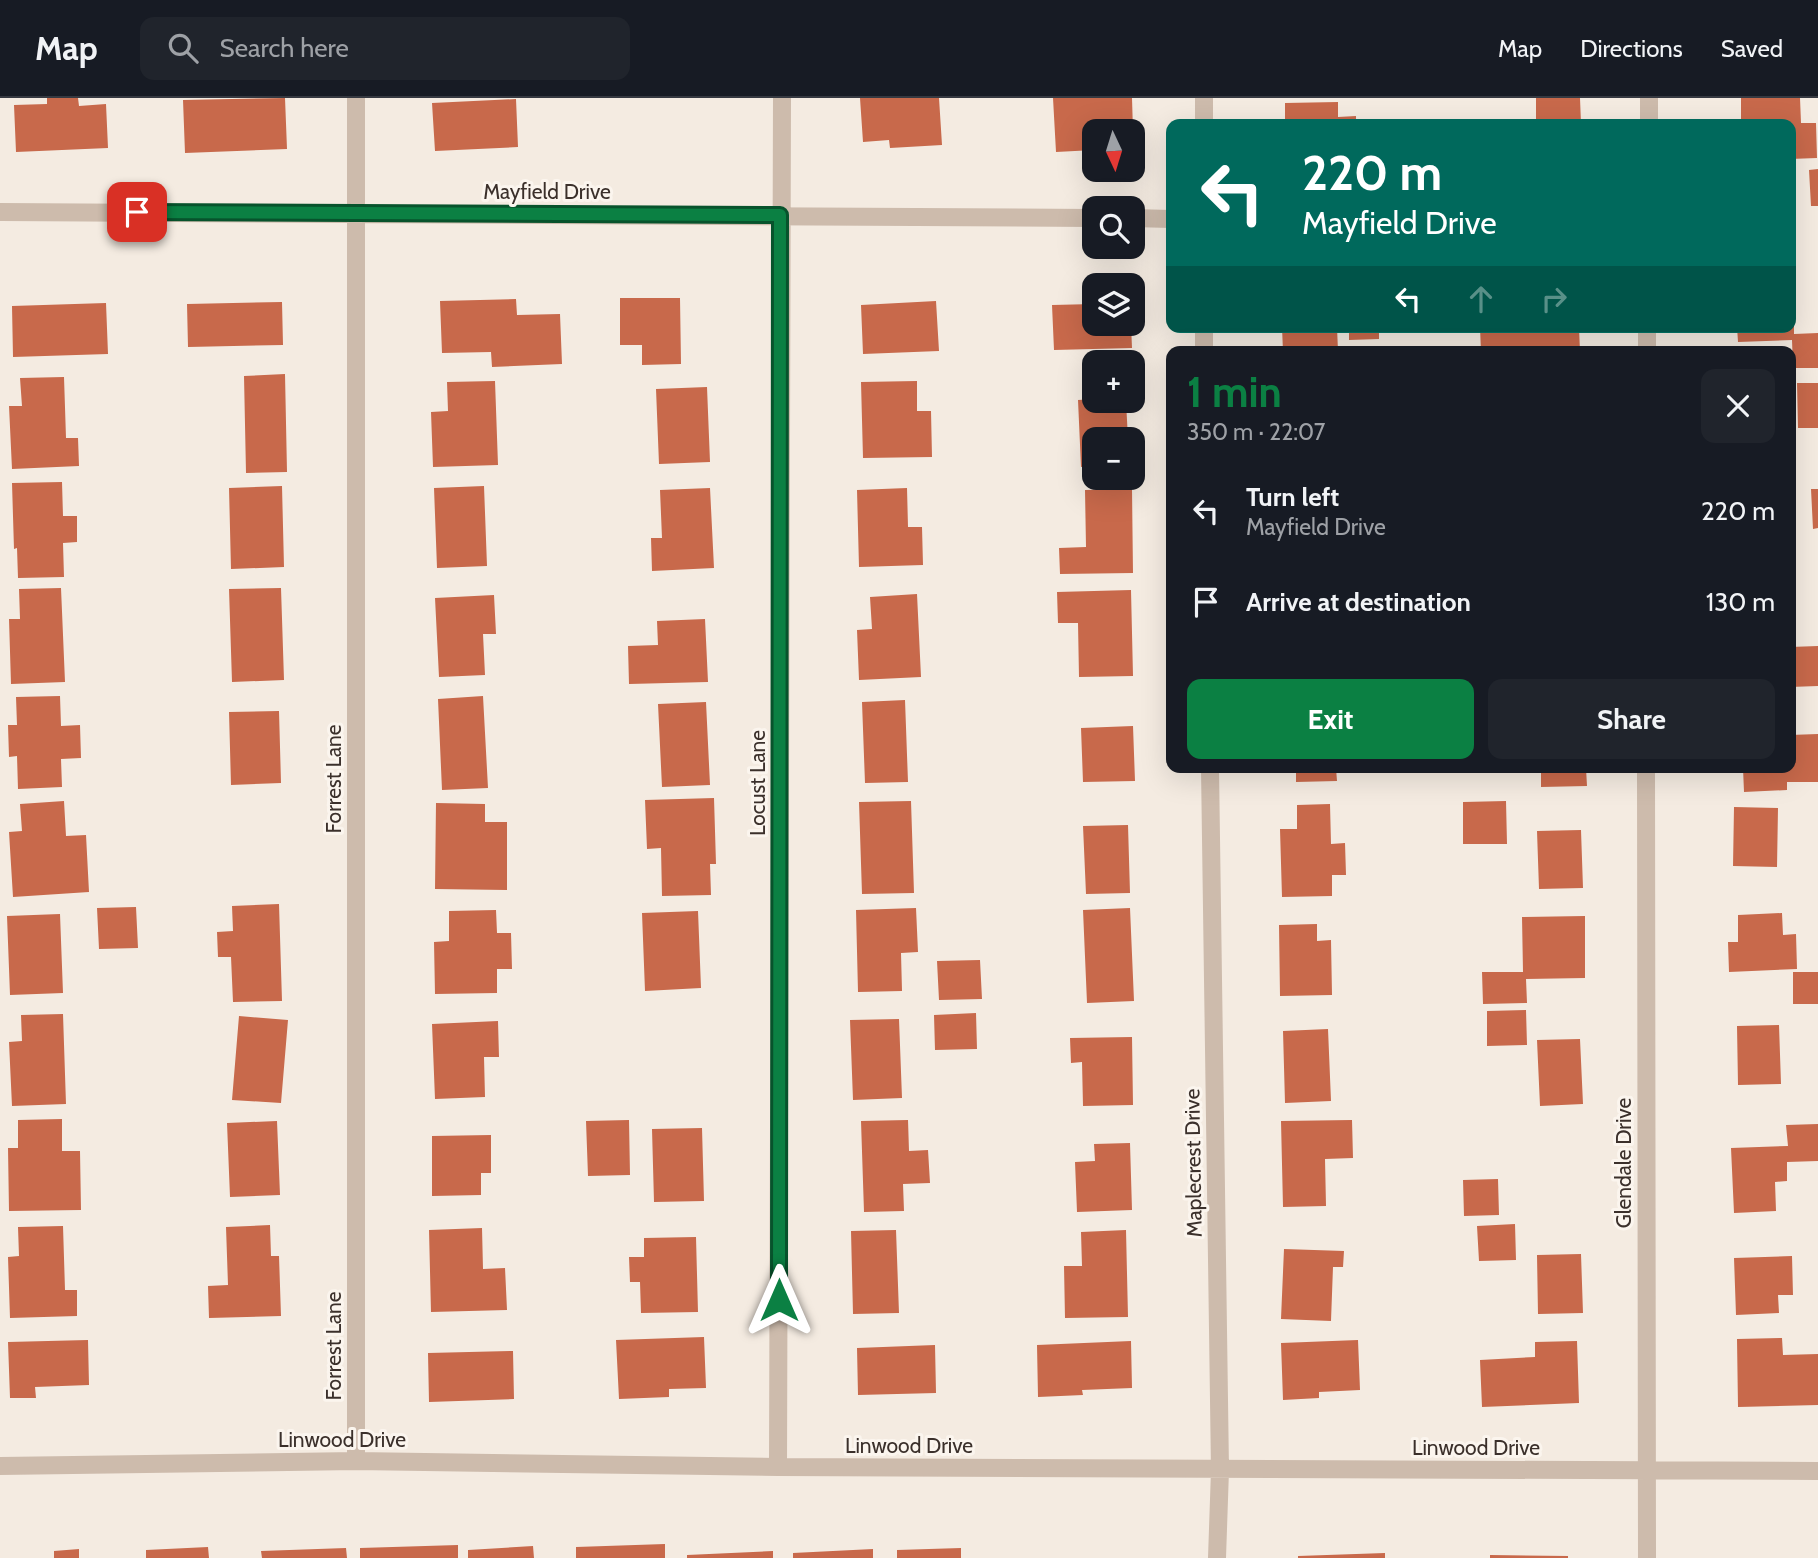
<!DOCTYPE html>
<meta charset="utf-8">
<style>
body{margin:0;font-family:Cabin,sans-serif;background:#20242c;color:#f1f3f6;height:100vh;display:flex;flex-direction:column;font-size:26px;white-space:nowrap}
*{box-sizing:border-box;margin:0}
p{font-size:23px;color:#9ea1a6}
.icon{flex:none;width:38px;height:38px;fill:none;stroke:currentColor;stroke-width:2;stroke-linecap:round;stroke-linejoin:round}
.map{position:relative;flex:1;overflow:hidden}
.sheet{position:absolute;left:1166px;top:248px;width:630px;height:427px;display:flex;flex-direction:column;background:#171b24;border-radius:14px;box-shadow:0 7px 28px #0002}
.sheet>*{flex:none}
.banner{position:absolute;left:1166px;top:21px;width:630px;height:214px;border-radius:14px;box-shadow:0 7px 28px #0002;background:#00695c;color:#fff;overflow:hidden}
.needle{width:46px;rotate:176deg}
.buttons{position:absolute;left:1082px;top:21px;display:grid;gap:14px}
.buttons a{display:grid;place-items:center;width:63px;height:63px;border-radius:14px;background:#171b24;box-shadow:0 7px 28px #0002;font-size:35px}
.pin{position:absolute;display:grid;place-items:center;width:60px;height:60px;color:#fff;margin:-30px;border-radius:14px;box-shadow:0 4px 10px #0006}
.me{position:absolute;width:77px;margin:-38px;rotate:0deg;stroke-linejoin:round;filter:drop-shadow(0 0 5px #0008)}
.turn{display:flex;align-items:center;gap:24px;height:147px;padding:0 21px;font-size:32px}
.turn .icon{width:91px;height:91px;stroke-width:2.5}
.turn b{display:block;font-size:49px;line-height:60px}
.lanes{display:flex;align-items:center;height:66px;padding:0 21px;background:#0003;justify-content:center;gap:35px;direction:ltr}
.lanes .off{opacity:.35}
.round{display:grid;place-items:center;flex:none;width:74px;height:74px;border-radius:14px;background:#20242c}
.overview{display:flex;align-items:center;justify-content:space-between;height:119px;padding:0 21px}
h1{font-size:42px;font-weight:800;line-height:52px;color:#0b8043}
.button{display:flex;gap:14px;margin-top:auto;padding:14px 21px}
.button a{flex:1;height:80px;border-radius:14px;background:#0b8043;color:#fff;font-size:28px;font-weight:800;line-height:80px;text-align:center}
.button a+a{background:#20242c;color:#f1f3f6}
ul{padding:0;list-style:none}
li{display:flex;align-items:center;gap:21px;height:91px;padding:0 21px}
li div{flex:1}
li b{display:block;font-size:26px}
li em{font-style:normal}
header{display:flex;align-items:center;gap:42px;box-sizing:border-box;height:98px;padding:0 35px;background:#171b24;border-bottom:2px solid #363941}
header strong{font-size:33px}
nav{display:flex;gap:38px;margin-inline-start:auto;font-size:24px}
.search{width:490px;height:63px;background:#20242c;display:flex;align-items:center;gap:18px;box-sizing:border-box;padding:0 24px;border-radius:14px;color:#9ea1a6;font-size:26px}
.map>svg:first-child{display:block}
</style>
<header>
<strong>Map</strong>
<div class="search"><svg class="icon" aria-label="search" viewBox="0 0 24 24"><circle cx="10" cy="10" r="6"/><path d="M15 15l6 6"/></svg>Search here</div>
<nav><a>Map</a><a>Directions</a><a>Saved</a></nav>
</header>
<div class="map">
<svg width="1818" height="1460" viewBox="0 0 1818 1460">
<rect width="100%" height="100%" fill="#f4ebe1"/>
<!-- building -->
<path fill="#c8694b" d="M47 0H78L79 8 106 6 108 50 16 54 14 7 47 6Z
M285 0 287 51 185 55 183 2Z
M860 0H939L942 47 890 50 889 42 863 44Z
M1053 0H1132L1133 33H1094V52L1056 54Z
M1536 0H1580L1581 26H1536Z
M1741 0H1800L1801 25H1816L1817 60 1790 61V26H1741Z
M516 1 518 49 435 53 432 5Z
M1338 4V19L1356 18V26H1285V5Z
M1818 71V108H1811L1809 72Z
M620 200H680L681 266 642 267V247H620Z
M516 201 517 217 560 216 562 266 492 269 491 254 442 255 440 203Z
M936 203 939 253 863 256 861 207Z
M282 204 283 247 188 249 187 206Z
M106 205 108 256 13 259 12 208Z
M1094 206V226H1131L1132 250 1054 252 1052 207Z
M1790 214H1794V236L1818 235V270H1793L1792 242 1738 244 1737 229H1790Z
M1282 229H1337L1338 253 1283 254Z
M1349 229H1379V241L1349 242Z
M1480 229H1579L1580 254H1481Z
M285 276 287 374 246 375 244 278Z
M64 279 66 340H78L79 368 12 371 9 308H22L20 280Z
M495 283 498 367 433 369 431 314 448 313 447 284Z
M917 283V313H931L932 359 863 360 861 284Z
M1797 285H1818V330H1798Z
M707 289 710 364 659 366 656 291Z
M1094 301V303H1126L1128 341H1094V368L1081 369 1078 302Z
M62 384 63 418H77V444L63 445 64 479 18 480 17 450 14 451 12 385Z
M282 388 284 469 231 471 229 390Z
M484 388 487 468 437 470 434 390Z
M710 390 714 470 652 473 651 440H662L660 392Z
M907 390 908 429H922L923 467 859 469 857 392Z
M1132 391 1133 475 1060 476 1059 450 1086 449 1085 392Z
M1811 391H1818V430L1813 431Z
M61 490 65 584 11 586 9 521H20L19 491Z
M281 490 284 582 232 584 229 491Z
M1131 492 1133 578 1079 579 1078 525H1058L1057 494Z
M917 496 921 579 859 582 857 532 872 531 870 499Z
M494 497 496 536H483L485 577 439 579 435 500Z
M705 521 708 584 629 586 628 548 658 547 657 523Z
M1818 548V588L1790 589V549Z
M60 598 61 628 80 627 81 660 61 661 62 689 18 691 17 658 9 659 8 627H17L16 599Z
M483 598 488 690 442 692 438 601Z
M905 602 908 684 865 685 862 604Z
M706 604 710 687 662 689 658 606Z
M279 613 281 685 231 687 229 614Z
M1133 628 1135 683 1083 684 1081 630Z
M1818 636V684H1787V692L1744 694 1743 670H1790V637Z
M1296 670H1336L1337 683 1296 684Z
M1541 670H1586L1587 688 1541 689Z
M714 700 716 766H710L711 797 662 798 661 750 647 751 645 702Z
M64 703 66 738 86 737 89 794 13 799 9 734 22 733 20 706Z
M911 703 914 795 862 796 859 704Z
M1506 703 1507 746H1463V704Z
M436 705 485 706V724H507V792L435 791Z
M1330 706 1331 746 1345 745 1346 777H1332V798L1282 799 1280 731H1297V707Z
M1734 709 1778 710 1777 769 1733 768Z
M1128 727 1130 795 1086 796 1083 728Z
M1581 732 1583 790 1539 791 1537 733Z
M279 806 282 903 233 904 231 859H218L217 834 233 833 232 808Z
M136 809 138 850 99 851 97 810Z
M916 810 918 854 901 855 902 893 858 894 856 812Z
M1130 810 1134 903 1087 905 1083 812Z
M496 812 497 835H511L512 871H497V895L435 896 434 844 449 843V813Z
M698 813 701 890 645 893 642 815Z
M1782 815 1783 837 1796 836 1797 871 1729 874 1728 844H1738V817Z
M60 816 63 895 10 897 7 818Z
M1585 818V880L1526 881 1527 905 1483 906 1482 874H1523L1522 819Z
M1317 826V843L1331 842 1332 897 1280 898 1279 827Z
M980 862 982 901 939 902 937 863Z
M1793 874H1818V906H1793Z
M1526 912 1527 947 1487 948V913Z
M976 915 977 951 935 952 934 917Z
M63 916 66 1006 12 1008 9 944 22 943 21 917Z
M239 918 288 922 281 1005 232 1002Z
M899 921 902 1000 853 1002 850 922Z
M498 923 499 959H484L485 999 435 1001 432 926Z
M1779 927 1781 986 1738 987 1737 928Z
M1328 931 1331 1003 1285 1005 1283 933Z
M1132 939 1133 1007 1083 1008 1082 964 1071 965 1070 940Z
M1580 941 1583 1006 1540 1008 1537 942Z
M62 1021V1053H80L81 1112 9 1113 8 1050H18V1022Z
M629 1022 630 1077 588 1078 586 1023Z
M908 1022 909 1053 928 1052 930 1085 903 1086 904 1113 864 1114 861 1023Z
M1352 1022 1353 1060 1325 1061 1326 1108 1283 1109 1281 1023Z
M277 1023 280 1097 230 1099 227 1025Z
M1818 1026V1063L1787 1064V1083L1775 1084 1776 1113 1734 1115 1731 1050 1788 1048 1786 1027Z
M702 1030 704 1103 654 1104 652 1031Z
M491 1037V1075H481V1097L432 1098V1038Z
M1130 1045 1132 1112 1077 1114 1075 1064 1095 1063 1094 1046Z
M1498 1081 1499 1117 1464 1118 1463 1082Z
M1515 1126 1516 1162 1479 1163 1477 1128Z
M270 1127 271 1158H279L281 1218 209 1220 208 1188 228 1187 226 1129Z
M63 1128 65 1192H77V1218L10 1220 8 1159 19 1158 18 1129Z
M482 1130 483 1171 505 1170 507 1212 431 1214 429 1132Z
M896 1132 899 1215 853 1216 851 1133Z
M1126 1132 1128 1219 1065 1220 1064 1168H1082L1081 1134Z
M696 1139 698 1214 641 1215 640 1184H630L629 1159H644V1140Z
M1284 1151 1344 1153 1343 1169H1333L1331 1223 1281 1221Z
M1581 1156 1583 1215 1538 1216 1537 1157Z
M1792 1158 1793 1197H1778L1779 1215 1736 1217 1734 1160Z
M704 1239 706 1290 669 1291V1299L619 1301 616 1242Z
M1782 1240 1783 1257 1818 1256V1307L1738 1309 1737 1241Z
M88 1242 89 1287 35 1289 36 1300H10L8 1244Z
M1358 1242 1360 1292 1319 1294V1300L1283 1302 1281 1245Z
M1131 1243 1132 1290 1082 1292 1083 1297 1038 1299 1037 1247Z
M1577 1243 1579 1305 1482 1309 1480 1262 1535 1259V1244Z
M935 1247 936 1295 858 1297 857 1250Z
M513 1253 514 1301 429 1304 428 1255Z
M665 1446V1460H576V1449Z
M458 1447V1460H360V1450Z
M533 1448 534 1460H468V1452Z
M208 1449 209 1460H146V1452Z
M346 1450 347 1460H262L261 1453Z
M961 1450V1460H897V1452Z
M79 1451V1460H54V1453Z
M873 1451V1460H793V1455Z
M773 1453V1460H687V1457Z
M1385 1455V1460H1298V1458Z
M1490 1457 1568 1458V1460H1490Z"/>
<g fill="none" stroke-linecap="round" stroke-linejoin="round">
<!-- street -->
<path stroke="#cdbbac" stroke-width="18" d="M1204 26V0
M1649 26V0
M0 114 1094 120
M1132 120 1171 121
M1204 229V254
M1647 254V229
M1210 670 1220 1372 1217 1460
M1646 670 1647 1460
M356 1363V0
M0 1368 356 1363 778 1369 1818 1373
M778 1369 782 0"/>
</g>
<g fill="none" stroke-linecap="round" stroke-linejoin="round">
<defs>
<path id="route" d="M137 114 780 117 779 1202"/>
</defs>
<!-- route casing -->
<use href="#route" stroke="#07532c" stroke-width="18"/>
<!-- route -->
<use href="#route" stroke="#0b8043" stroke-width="12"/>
</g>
<g text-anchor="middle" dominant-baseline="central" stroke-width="6" stroke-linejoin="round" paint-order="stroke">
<!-- street labels -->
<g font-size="21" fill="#3b302b" stroke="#fbf5ee">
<text x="547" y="93">Mayfield Drive</text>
<text transform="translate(333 681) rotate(-90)">Forrest Lane</text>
<text transform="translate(757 685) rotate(-90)">Locust Lane</text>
<text transform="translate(1193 1065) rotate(-91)">Maplecrest Drive</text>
<text transform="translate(1623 1065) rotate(-90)">Glendale Drive</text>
<text transform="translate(333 1248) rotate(-90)">Forrest Lane</text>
<text x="342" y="1341">Linwood Drive</text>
<text x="909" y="1347">Linwood Drive</text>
<text x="1476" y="1349">Linwood Drive</text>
</g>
</g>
</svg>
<div class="buttons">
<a><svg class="needle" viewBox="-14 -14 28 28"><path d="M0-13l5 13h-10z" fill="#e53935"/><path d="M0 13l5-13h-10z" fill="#9ea1a6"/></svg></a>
<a><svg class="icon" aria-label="search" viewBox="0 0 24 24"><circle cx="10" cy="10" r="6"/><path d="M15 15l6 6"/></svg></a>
<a><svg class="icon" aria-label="layers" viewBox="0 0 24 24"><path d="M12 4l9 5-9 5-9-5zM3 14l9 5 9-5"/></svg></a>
<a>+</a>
<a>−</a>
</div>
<div class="pin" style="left:137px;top:114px;background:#d93025"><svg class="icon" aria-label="arrive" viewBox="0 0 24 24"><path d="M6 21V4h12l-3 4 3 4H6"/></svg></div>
<svg class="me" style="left:779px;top:1202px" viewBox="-20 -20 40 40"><path d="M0-17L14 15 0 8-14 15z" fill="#0b8043" stroke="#fff" stroke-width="4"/></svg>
<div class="banner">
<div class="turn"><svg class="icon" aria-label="left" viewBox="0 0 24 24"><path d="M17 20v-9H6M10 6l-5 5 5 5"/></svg><div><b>220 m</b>Mayfield Drive</div></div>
<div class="lanes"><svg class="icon" aria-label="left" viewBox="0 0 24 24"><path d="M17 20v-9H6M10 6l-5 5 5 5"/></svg><svg class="icon off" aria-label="ahead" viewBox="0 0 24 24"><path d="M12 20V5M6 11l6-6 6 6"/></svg><svg class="icon off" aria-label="right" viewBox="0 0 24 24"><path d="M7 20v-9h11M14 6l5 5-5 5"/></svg></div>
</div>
<section class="sheet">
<div class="overview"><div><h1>1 min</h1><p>350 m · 22:07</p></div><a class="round"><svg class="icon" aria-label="close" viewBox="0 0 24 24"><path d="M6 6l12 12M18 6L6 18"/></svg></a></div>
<ul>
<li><svg class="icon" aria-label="left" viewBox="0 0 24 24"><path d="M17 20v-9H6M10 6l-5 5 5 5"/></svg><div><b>Turn left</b><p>Mayfield Drive</p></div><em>220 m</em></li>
<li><svg class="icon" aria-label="arrive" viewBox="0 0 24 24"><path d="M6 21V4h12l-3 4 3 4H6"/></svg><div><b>Arrive at destination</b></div><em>130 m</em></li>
</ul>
<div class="button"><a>Exit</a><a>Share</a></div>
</section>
</div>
